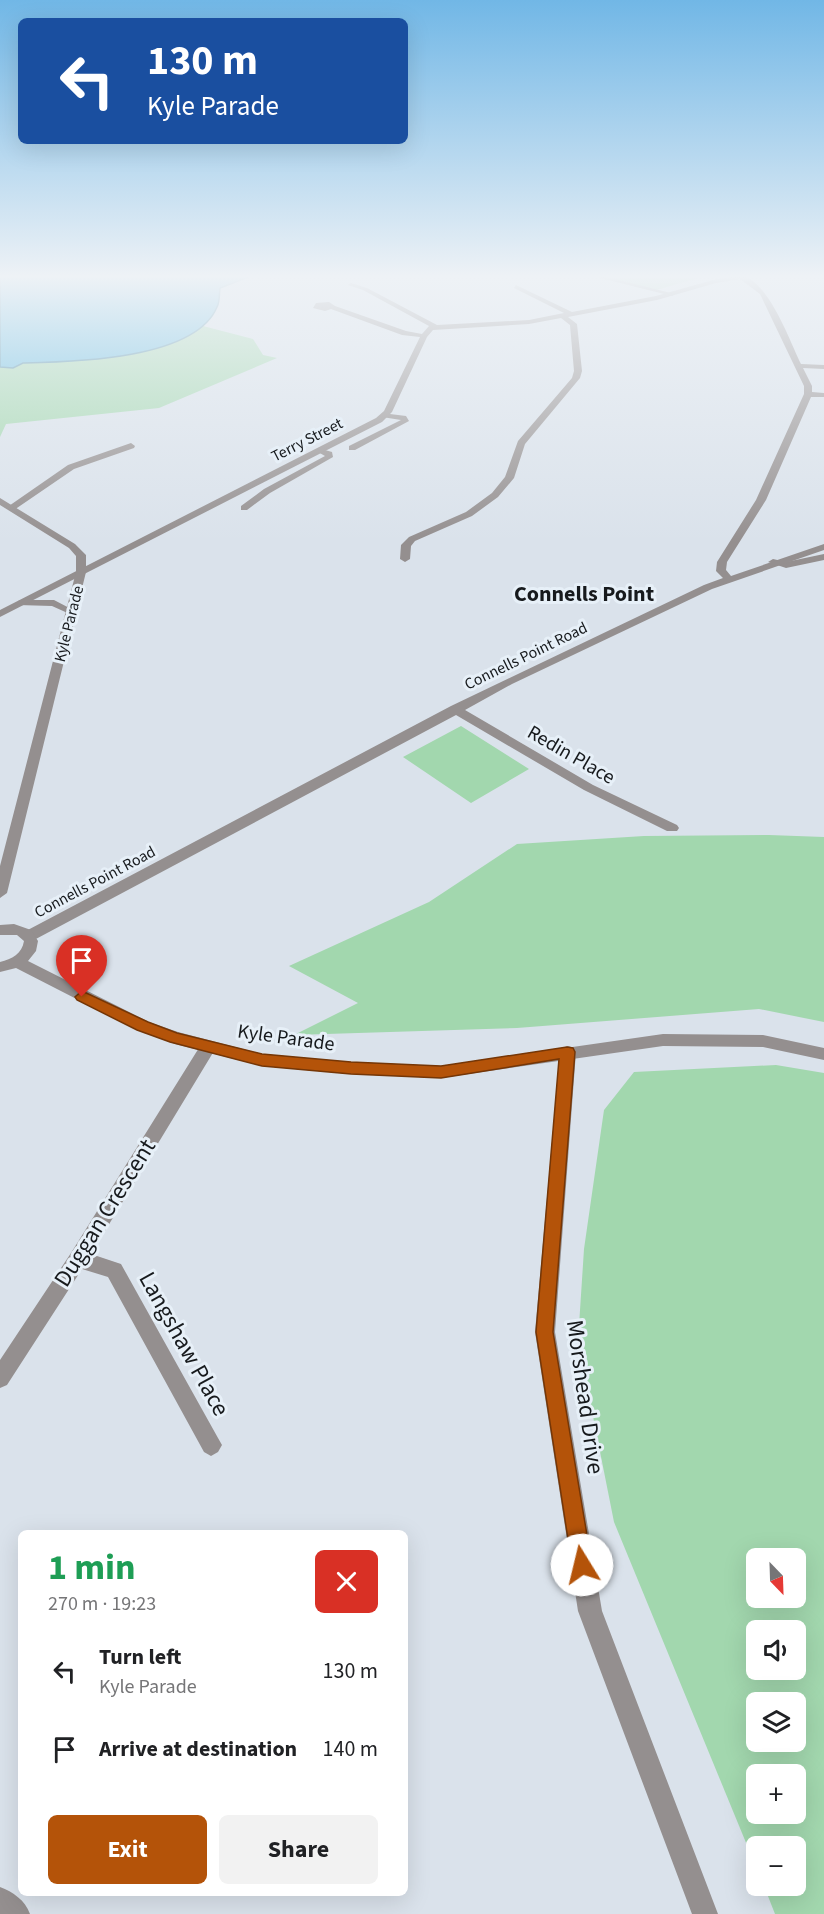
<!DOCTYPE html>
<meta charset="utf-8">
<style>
body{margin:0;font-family:"Source Sans 3",sans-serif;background:#f2f2f2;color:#202124;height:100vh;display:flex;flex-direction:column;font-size:22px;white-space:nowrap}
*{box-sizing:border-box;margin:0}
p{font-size:20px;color:#757577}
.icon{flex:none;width:33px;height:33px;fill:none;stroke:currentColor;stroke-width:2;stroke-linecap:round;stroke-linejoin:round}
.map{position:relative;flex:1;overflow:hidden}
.sheet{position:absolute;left:18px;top:1530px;width:390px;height:366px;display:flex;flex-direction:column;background:#fff;border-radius:9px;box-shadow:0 6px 24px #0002}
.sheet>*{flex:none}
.top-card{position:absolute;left:18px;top:18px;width:390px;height:126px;border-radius:9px;box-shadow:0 6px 24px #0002;background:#1a4fa0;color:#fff;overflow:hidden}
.needle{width:39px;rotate:157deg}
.controls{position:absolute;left:746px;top:1548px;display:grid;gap:12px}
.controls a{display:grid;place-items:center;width:60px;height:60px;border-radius:9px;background:#fff;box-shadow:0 6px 24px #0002;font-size:30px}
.pin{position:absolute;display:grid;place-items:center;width:51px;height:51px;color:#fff;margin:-62px -26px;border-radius:50% 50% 50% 0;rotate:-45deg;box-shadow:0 0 6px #0007}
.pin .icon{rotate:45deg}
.me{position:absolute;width:66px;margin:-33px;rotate:351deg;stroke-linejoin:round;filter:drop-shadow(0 0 4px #0008)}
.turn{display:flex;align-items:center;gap:21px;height:126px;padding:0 30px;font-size:27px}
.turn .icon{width:78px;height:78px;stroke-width:2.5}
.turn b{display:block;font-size:42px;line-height:51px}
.round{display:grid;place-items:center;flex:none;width:63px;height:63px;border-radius:9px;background:#f2f2f2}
.overview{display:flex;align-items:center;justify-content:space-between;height:102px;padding:0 30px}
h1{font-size:36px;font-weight:700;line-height:45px;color:#1e9e55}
.primary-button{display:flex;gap:12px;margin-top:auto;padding:12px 30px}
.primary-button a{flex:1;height:69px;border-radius:9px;background:#b45309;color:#fff;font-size:24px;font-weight:700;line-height:69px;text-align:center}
.primary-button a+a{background:#f2f2f2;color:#202124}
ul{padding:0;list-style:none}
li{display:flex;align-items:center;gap:18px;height:78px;padding:0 30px}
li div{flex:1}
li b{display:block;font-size:22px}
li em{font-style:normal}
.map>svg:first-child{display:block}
</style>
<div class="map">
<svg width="824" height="1914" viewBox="0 0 824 1914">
<rect width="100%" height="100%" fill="#dae2eb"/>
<!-- green -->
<path fill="#a2d7ae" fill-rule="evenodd" d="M584 274H712L653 291Z
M203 326 253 339 263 355 277 358 159 408 6 424 0 437V367C13 368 16 363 27 362 81 359 157 356 203 326Z
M461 726 529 769 471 803 403 757Z
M769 835 824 837V1022L759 1009 517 1028 294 1035 358 1003 289 966 429 902 517 844 644 836Z
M776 1065 824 1073V1914H775L764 1886H795V1846H756V1867L614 1522 578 1341 584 1249 604 1110 634 1072ZM795 1558V1598H756V1558ZM795 1630V1670H756V1630ZM795 1702V1742H756V1702ZM795 1774V1814H756V1774Z"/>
<!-- water -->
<path fill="#5fbbe2" stroke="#498ba7" stroke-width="1.5" d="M0 274H256L220 288C219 294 220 302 217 307 195 360 72 362 23 363L13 368 0 367Z"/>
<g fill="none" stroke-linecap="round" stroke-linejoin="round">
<!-- service -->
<path fill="#948f8f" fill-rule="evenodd" d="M585 274H594L675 294 672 296Z
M382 413 406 416 409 421 355 450H349V446L401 420 382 417Z
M318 448 332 452 333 457 270 493 247 510H241V506L264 489 325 456 318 452Z
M824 554V560L786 568 768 562 773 559 786 562Z
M21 600H54L77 612 72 615 52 606 18 605V601Z"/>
<!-- minor -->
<path fill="#948f8f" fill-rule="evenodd" d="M734 274C766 272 789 340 801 364L824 365V369L803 368 812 386V392L824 393V397H811L766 500 727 562 726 570 731 576 824 544V550L712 589 512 684 465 710 593 785 677 825 679 828 677 831H667L584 790 456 715 34 940H24L22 936 24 932 451 706 704 585 723 578 716 571 717 562 756 500 804 394V386L760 294 740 279 716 283 657 300 568 317 577 324 582 371 580 378 525 444 514 478 498 497 472 516 415 541 411 546 410 559 405 562 400 559 401 545 409 537 466 512 492 493 505 477 518 441 572 378 574 371 570 325 561 318 529 324 433 330 427 337 392 412 382 422 0 617V610L376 418 384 411 420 337 402 335 331 309 325 311 313 308 316 303 329 302 335 306 406 331 422 334 429 326 363 290 348 285 351 283 367 288 437 325 529 320 564 313 514 288 516 285 572 312 656 296 713 280 735 276Z
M131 443 135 446 134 448 74 469 14 510 6 508 68 465Z
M208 1041 214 1043 216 1047 214 1051 91 1254 121 1264 218 1438 222 1445 218 1452 211 1456 204 1452 108 1277 82 1269 7 1385 0 1388V1360L71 1253 202 1043Z
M568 1046 574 1048 576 1052 555 1332 602 1611 718 1914H692L578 1611 535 1332 560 1052 562 1048Z
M0 1887C13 1892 25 1900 30 1914H0Z"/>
<!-- tertiary -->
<path fill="#948f8f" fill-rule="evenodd" d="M0 498 75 544 86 555V572L7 893 0 898V866L76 572V556L69 548 0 505Z
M14 924 31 930 38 941 36 951 28 961 149 1022 178 1032 262 1054 351 1062 441 1066 663 1034 763 1035 824 1048V1060L763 1047 663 1046 441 1078 351 1074 262 1066 175 1044 137 1030 16 968 0 972V962C12 959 22 954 24 941L17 935H0V925Z"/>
</g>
<!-- sky -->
<linearGradient id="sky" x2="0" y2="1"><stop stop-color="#71b7e6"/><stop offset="0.51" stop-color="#eef2f6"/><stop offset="1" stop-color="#eef2f6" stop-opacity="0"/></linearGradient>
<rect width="824" height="542" fill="url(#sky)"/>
<!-- route -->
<path fill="#b45309" stroke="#753606" stroke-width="1.5" d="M82 991 148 1022 177 1033 262 1054 351 1062 441 1066 567 1047 573 1048 575 1052 553 1332 592 1565 589 1572 582 1575 575 1572 572 1565 536 1332 559 1059 441 1078 351 1074 262 1066 170 1042 137 1030 77 1000 75 997Z"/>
<g text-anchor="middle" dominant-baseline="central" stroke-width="6" stroke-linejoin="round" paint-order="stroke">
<!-- far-street labels -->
<g font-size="16" fill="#171a1d" stroke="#e7f0f8">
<text transform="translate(307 440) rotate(-27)">Terry Street</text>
<text transform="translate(69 624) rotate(-76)">Kyle Parade</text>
<text transform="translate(526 656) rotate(-26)">Connells Point Road</text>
<text transform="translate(95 882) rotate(-28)">Connells Point Road</text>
</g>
<!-- street labels -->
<g font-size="20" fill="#171a1d" stroke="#e7f0f8">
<text transform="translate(571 755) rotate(30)">Redin Place</text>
<text transform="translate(286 1038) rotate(8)">Kyle Parade</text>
</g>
<!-- far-district labels -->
<g font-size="22" font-weight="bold" fill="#171a1d" stroke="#e7f0f8">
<text x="584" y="594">Connells Point</text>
</g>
<!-- near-street labels -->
<g font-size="24" fill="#171a1d" stroke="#e7f0f8">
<text transform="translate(105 1213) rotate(-58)">Duggan Crescent</text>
<text transform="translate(184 1344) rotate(61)">Langshaw Place</text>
<text transform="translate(585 1397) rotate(82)">Morshead Drive</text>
</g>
</g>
</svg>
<div class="controls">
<a><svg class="needle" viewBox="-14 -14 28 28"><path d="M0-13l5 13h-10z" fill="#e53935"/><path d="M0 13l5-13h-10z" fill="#757577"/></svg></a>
<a><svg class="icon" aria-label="sound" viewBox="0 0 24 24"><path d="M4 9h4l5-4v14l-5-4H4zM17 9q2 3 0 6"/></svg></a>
<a><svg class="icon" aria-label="layers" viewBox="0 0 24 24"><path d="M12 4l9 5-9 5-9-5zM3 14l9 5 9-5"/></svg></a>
<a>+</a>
<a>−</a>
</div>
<div class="pin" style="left:82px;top:997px;background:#d93025"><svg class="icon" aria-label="arrive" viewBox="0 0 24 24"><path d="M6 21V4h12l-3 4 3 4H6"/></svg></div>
<svg class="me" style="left:582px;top:1565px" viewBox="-20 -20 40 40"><circle r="19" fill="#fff"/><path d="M0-13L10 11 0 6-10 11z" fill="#b45309"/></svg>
<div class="top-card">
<div class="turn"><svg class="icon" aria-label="left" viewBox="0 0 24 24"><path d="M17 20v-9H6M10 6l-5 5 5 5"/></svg><div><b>130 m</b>Kyle Parade</div></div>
</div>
<section class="sheet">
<div class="overview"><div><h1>1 min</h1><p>270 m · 19:23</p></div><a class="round" style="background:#d93025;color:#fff"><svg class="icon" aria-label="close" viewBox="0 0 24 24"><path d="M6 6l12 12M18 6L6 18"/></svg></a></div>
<ul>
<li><svg class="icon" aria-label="left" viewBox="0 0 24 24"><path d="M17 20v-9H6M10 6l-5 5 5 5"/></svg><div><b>Turn left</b><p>Kyle Parade</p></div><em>130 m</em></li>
<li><svg class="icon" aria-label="arrive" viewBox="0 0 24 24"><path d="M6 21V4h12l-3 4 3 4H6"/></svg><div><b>Arrive at destination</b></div><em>140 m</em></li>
</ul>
<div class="primary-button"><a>Exit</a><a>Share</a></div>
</section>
</div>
